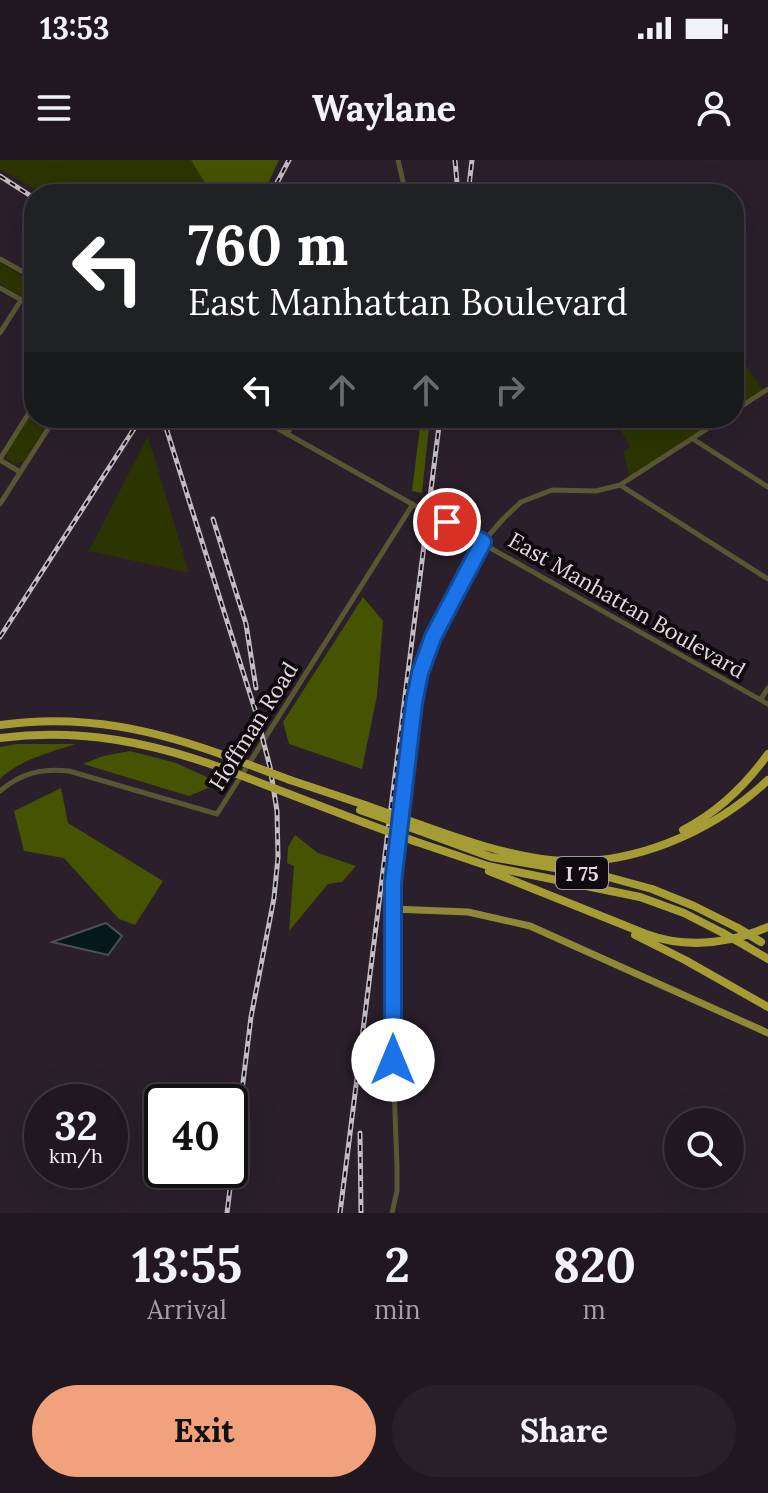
<!DOCTYPE html>
<style>
body{margin:0;font-family:Lora,serif;background:#282029;color:#f1f3f6;height:100vh;display:flex;flex-direction:column;font-size:30px;white-space:nowrap}
*{box-sizing:border-box;margin:0}
p{font-size:26px;color:#a29fa5}
.icon{flex:none;width:44px;height:44px;fill:none;stroke:currentColor;stroke-width:2;stroke-linecap:round;stroke-linejoin:round}
.map{position:relative;height:1053px;overflow:hidden}
.drawer{display:flex;flex-direction:column;background:#201720;flex:1}
.drawer>*{flex:none}
.banner{position:absolute;left:24px;top:24px;width:720px;height:244px;border-radius:32px;box-shadow:0 8px 32px #0002,0 0 0 2px #3d363e;background:#202124;color:#fff;overflow:hidden}
.fabs{position:absolute;left:664px;top:948px;display:grid;gap:16px}
.fabs a{display:grid;place-items:center;width:80px;height:80px;border-radius:50%;background:#201720;box-shadow:0 8px 32px #0002,0 0 0 2px #3d363e;font-size:40px}
.speed{position:absolute;left:24px;top:924px;display:flex;gap:16px;font-size:40px;font-weight:700;text-align:center}
.speed>*{display:grid;place-content:center;width:104px;height:104px;border-radius:50%;background:#201720;box-shadow:0 8px 32px #0002,0 0 0 2px #3d363e;line-height:1}
.speed small{font-size:20px;font-weight:400}
.speed .limit{border:4px solid #111;border-radius:12px;background:#fff;color:#111}
.pin{position:absolute;display:grid;place-items:center;width:68px;height:68px;color:#fff;margin:-34px;border:4px solid #fff;border-radius:50%;box-shadow:0 2px 8px #0007}
.me{position:absolute;width:88px;margin:-44px;rotate:0deg;stroke-linejoin:round;filter:drop-shadow(0 0 6px #0008)}
.turn{display:flex;align-items:center;gap:28px;height:168px;padding:0 32px;font-size:36px}
.turn .icon{width:104px;height:104px;stroke-width:2.5}
.turn b{display:block;font-size:56px;line-height:68px}
.lanes{display:flex;align-items:center;height:76px;padding:0 32px;background:#0003;justify-content:center;gap:40px;direction:ltr}
.lanes .off{opacity:.35}
.eta{display:flex;justify-content:space-evenly;align-items:center;height:136px;text-align:center}
.eta b{font-size:48px;font-weight:700;line-height:56px}
.primary-button{display:flex;gap:16px;margin-top:auto;padding:16px 32px}
.primary-button a{flex:1;height:92px;border-radius:48px;background:#f1a17c;color:#111;font-size:32px;font-weight:700;line-height:92px;text-align:center}
.primary-button a+a{background:#282029;color:#f1f3f6}
.status{display:flex;justify-content:space-between;align-items:center;height:56px;padding:0 40px;background:#201720;direction:ltr}
.status svg{height:22px;fill:currentColor}
header{display:flex;justify-content:space-between;align-items:center;height:104px;padding:0 32px;background:#201720;font-size:36px;font-weight:700}
.map>svg:first-child{display:block}
</style>
<div class="status"><b>13:53</b><svg viewBox="0 0 49 12"><path d="M0 12V9h3v3zM5 12V6h3v6zM10 12V3h3v9zM15 12V0h3v12zM26 1h20v11H26zM47 4h2v5h-2z"/></svg></div>
<header><svg class="icon" aria-label="menu" viewBox="0 0 24 24"><path d="M4 6h16M4 12h16M4 18h16"/></svg>Waylane<svg class="icon" aria-label="person" viewBox="0 0 24 24"><circle cx="12" cy="8" r="4"/><path d="M4 21q1-7 8-7t8 7"/></svg></header>
<div class="map">
<svg width="768" height="1053" viewBox="0 0 768 1053">
<rect width="100%" height="100%" fill="#2a1f2a"/>
<!-- green -->
<path fill="#2c3500" d="M0 0H279L263 34H44L0 9Z
M0 103 34 122V144L0 124Z
M734 187 762 229 734 248Z
M34 249V258H51L24 301 13 304 7 299V291Z
M614 258H719L630 318 623 292 630 287Z
M148 276 189 413 89 391Z"/>
<!-- forest -->
<path fill="#465300" d="M191 0H279L263 34H212Z
M421 258H430L422 333 412 331Z
M363 437 383 461 377 536 362 609 289 584 283 562Z
M17 584H76C51 592 19 600 0 619V587Z
M130 591 176 603 220 623 189 636 83 604 103 596Z
M61 628 68 663 163 721 135 765 119 759 64 698 24 691 14 651Z
M295 675 318 693 356 706 342 722 328 724 289 771 294 706 287 703 288 687Z"/>
<!-- water -->
<path fill="#06181b" stroke="#485257" stroke-width="2" d="M106 763 122 776 108 795 52 782Z"/>
<g fill="none" stroke-linecap="round" stroke-linejoin="round">
<!-- minor -->
<path stroke="#595731" stroke-width="5" d="M398 0 406 34
M0 99 34 118
M0 128 34 147
M0 173 21 140
M734 251 768 229
M259 258 768 544
M287 274 296 258
M693 279 768 327
M0 299 34 245
M0 300 20 312
M620 325 768 419
M0 344 55 258
M761 539 768 528
M0 631C21 613 42 608 69 611L217 654 413 344
M392 1053 397 1031V1006L393 900V723L414 543 420 513 433 477 483 382 504 358 521 342 552 330 596 331 620 325 724 258"/>
<!-- major -->
<path stroke="#8f8935" stroke-width="7" d="M392 749 468 752 530 766 768 873"/>
<!-- highway -->
<path stroke="#a59d34" stroke-width="8" d="M0 565C83 553 157 570 234 599
M0 578C80 568 152 582 227 610
M290 620 365 645
M276 629 365 663
M421 665C463 680 506 695 550 700 628 709 712 673 768 620
M683 670C718 652 745 626 768 594
M420 671 491 697 608 717 652 729 694 746 738 768
M414 681 488 706 640 737 684 753 723 773
M489 711 646 774C687 789 728 784 768 767
M635 775 685 800 768 847
M746 786 768 799"/>
<defs>
<path id="rail" d="M455 0 458 34
M0 16 34 38
M271 34 289 0
M468 34 472 0
M163 258 256 553 270 607 277 651 278 697 274 738 251 857 227 1053
M213 359 246 464 256 528
M0 477 141 258
M360 973 361 1053
M340 1053 440 258"/>
</defs>
<!-- rail casing -->
<use href="#rail" stroke="#c3bbc3" stroke-width="5"/>
<!-- rail -->
<use href="#rail" stroke="#100a0f" stroke-width="2" stroke-dasharray="6" stroke-linecap="butt"/>
<!-- highway-bridge -->
<path stroke="#a59d34" stroke-width="8" d="M234 599 290 620
M227 610 276 629
M365 645 421 665
M360 650 420 671
M365 663 414 681
M738 768 761 782
M723 773 746 786"/>
</g>
<g fill="none" stroke-linecap="round" stroke-linejoin="round">
<defs>
<path id="route" d="M393 900V723L414 543 420 513 433 477 483 382 447 362"/>
</defs>
<!-- route casing -->
<use href="#route" stroke="#114b97" stroke-width="20"/>
<!-- route -->
<use href="#route" stroke="#1a73e8" stroke-width="14"/>
</g>
<g text-anchor="middle" dominant-baseline="central" stroke-width="8" stroke-linejoin="round" paint-order="stroke">
<!-- shield labels -->
<rect fill="#100a0f" stroke="#a49ca3" stroke-width="2" x="556" y="697" width="52" height="32" rx="6"/>
<g font-size="20" font-weight="bold" fill="#e3dbe3">
<text x="582" y="713">I 75</text>
</g>
<!-- street labels -->
<g font-size="22" fill="#e3dbe3" stroke="#100a0f">
<text transform="translate(627 445) rotate(30)">East Manhattan Boulevard</text>
<text transform="translate(253 566) rotate(-58)">Hoffman Road</text>
</g>
</g>
</svg>
<div class="fabs">
<a><svg class="icon" aria-label="search" viewBox="0 0 24 24"><circle cx="10" cy="10" r="6"/><path d="M15 15l6 6"/></svg></a>
</div>
<div class="speed"><div>32<small>km/h</small></div><div class="limit">40</div></div>
<div class="pin" style="left:447px;top:362px;background:#d93025"><svg class="icon" aria-label="arrive" viewBox="0 0 24 24"><path d="M6 21V4h12l-3 4 3 4H6"/></svg></div>
<svg class="me" style="left:393px;top:900px" viewBox="-20 -20 40 40"><circle r="19" fill="#fff"/><path d="M0-13L10 11 0 6-10 11z" fill="#1a73e8"/></svg>
<div class="banner">
<div class="turn"><svg class="icon" aria-label="left" viewBox="0 0 24 24"><path d="M17 20v-9H6M10 6l-5 5 5 5"/></svg><div><b>760 m</b>East Manhattan Boulevard</div></div>
<div class="lanes"><svg class="icon" aria-label="left" viewBox="0 0 24 24"><path d="M17 20v-9H6M10 6l-5 5 5 5"/></svg><svg class="icon off" aria-label="ahead" viewBox="0 0 24 24"><path d="M12 20V5M6 11l6-6 6 6"/></svg><svg class="icon off" aria-label="ahead" viewBox="0 0 24 24"><path d="M12 20V5M6 11l6-6 6 6"/></svg><svg class="icon off" aria-label="right" viewBox="0 0 24 24"><path d="M7 20v-9h11M14 6l5 5-5 5"/></svg></div>
</div>
</div>
<section class="drawer">
<div class="eta">
<div><b>13:55</b><p>Arrival</p></div>
<div><b>2</b><p>min</p></div>
<div><b>820</b><p>m</p></div>
</div>
<div class="primary-button"><a>Exit</a><a>Share</a></div>
</section>
